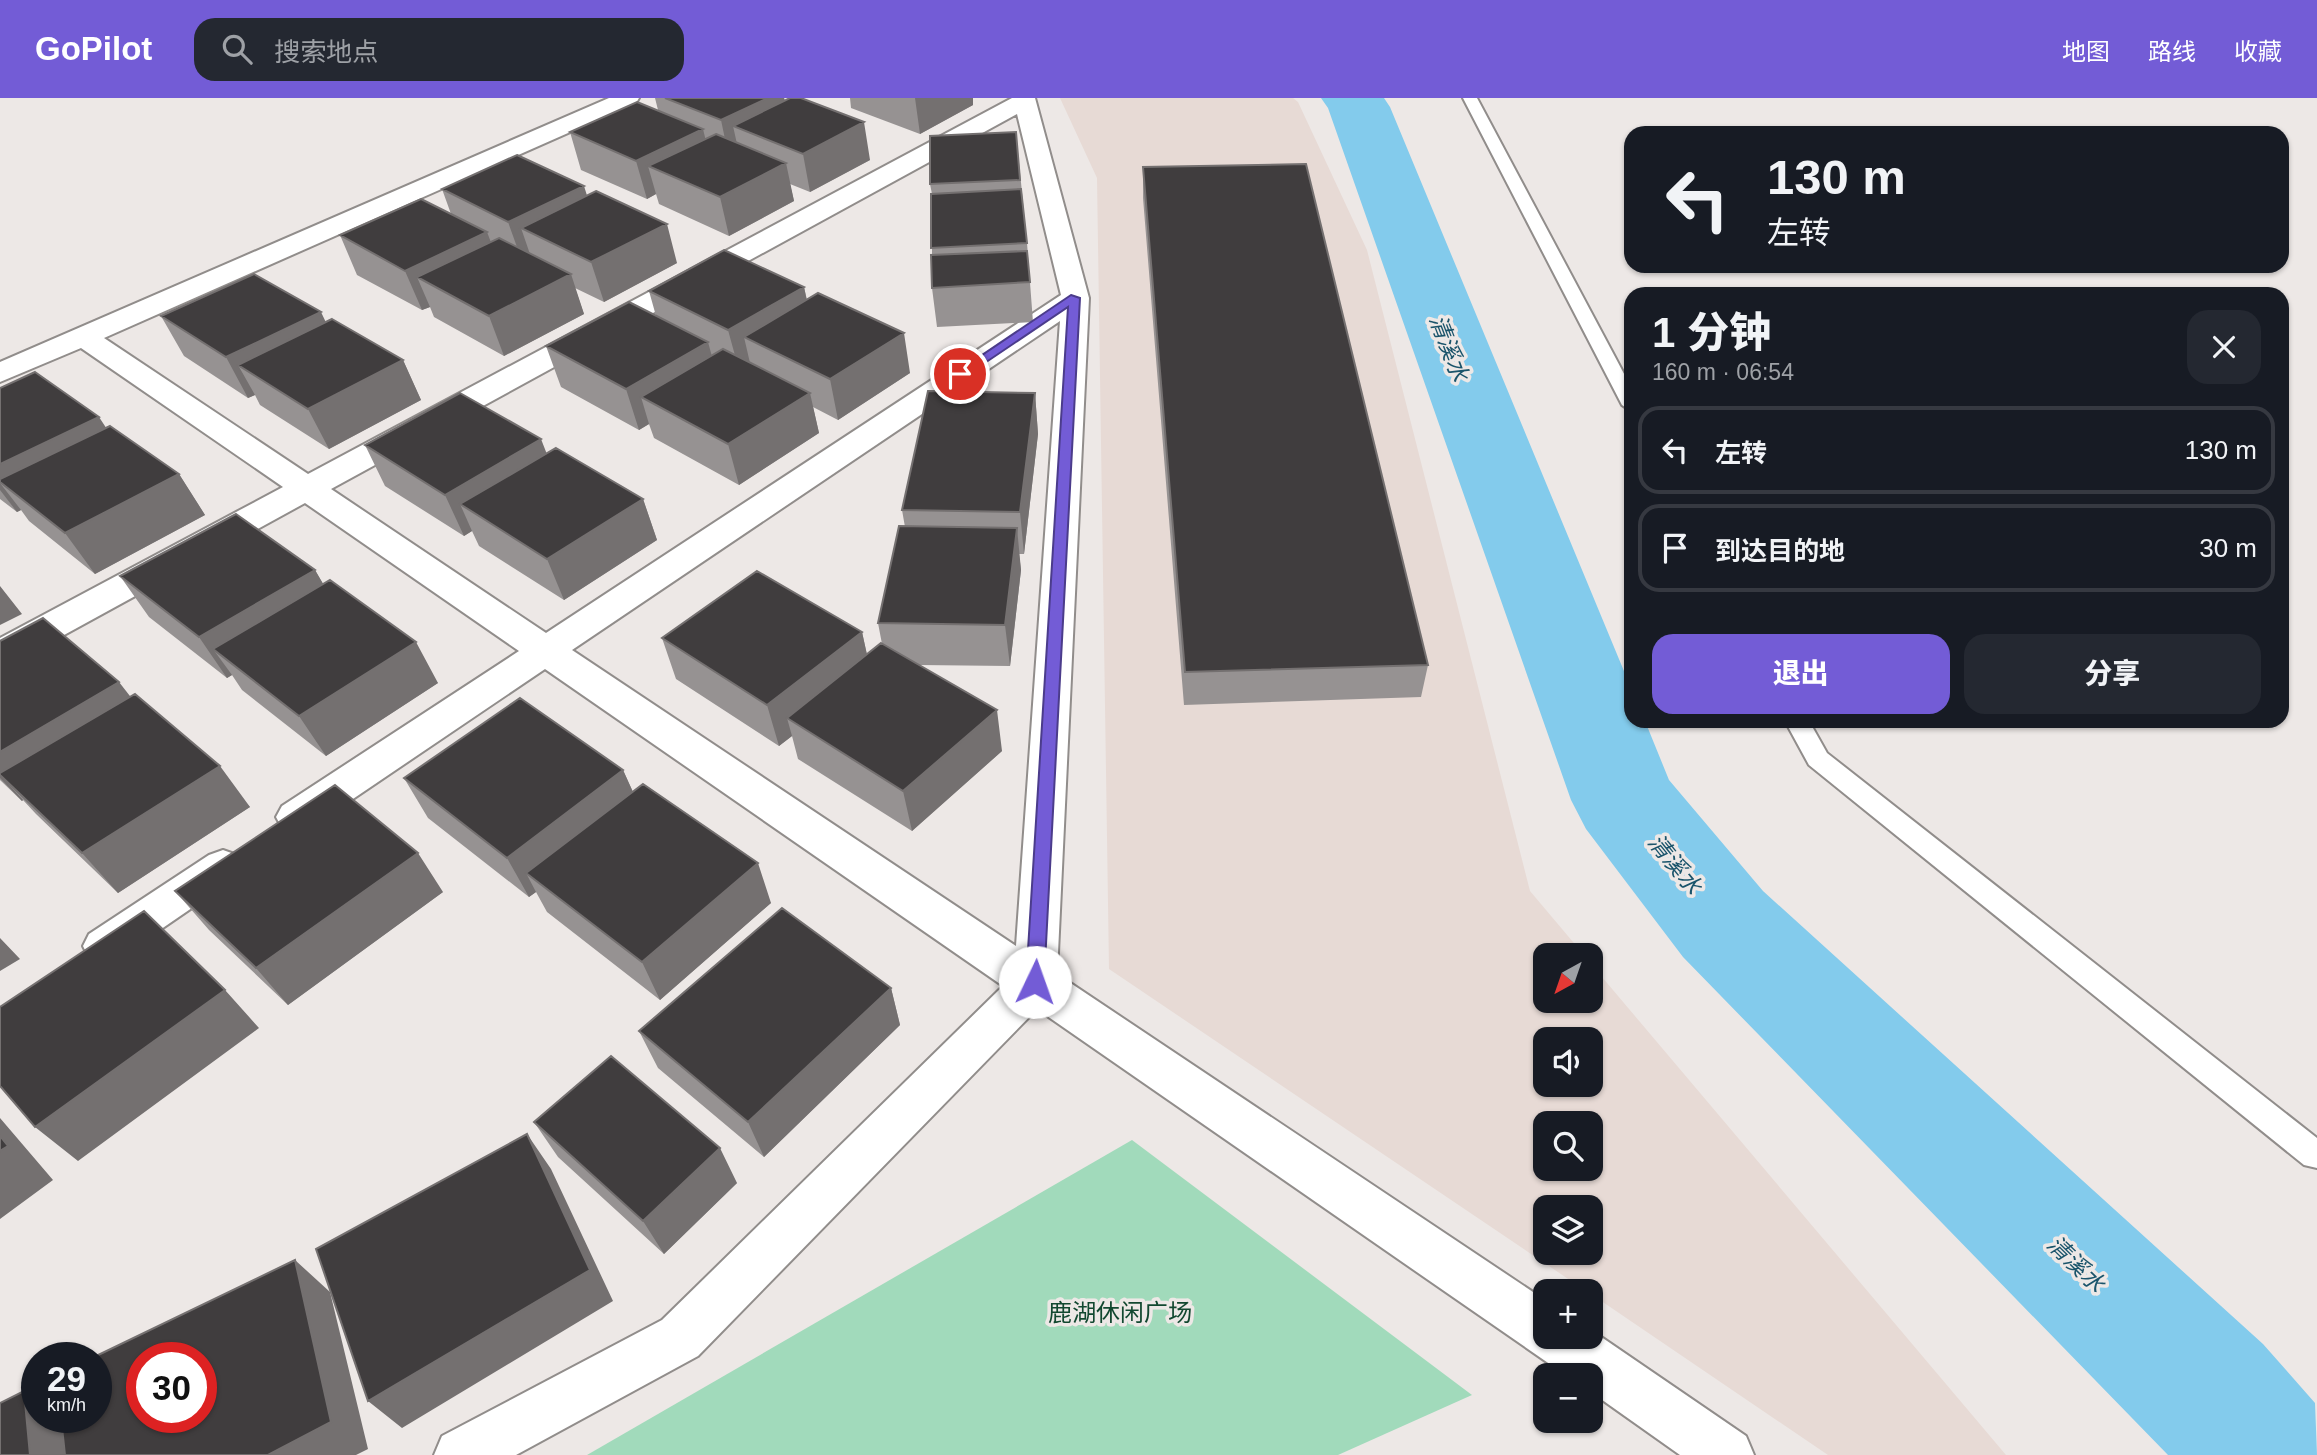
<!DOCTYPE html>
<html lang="zh">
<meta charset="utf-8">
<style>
body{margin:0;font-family:Arial,"Noto Sans SC",sans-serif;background:#242831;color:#f1f3f6;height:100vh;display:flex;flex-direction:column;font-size:26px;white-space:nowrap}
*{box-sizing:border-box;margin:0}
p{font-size:23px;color:#9ea1a6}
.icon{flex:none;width:38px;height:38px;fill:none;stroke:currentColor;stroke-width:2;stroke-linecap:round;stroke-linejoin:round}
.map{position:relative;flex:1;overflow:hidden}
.details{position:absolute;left:1624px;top:189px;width:665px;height:441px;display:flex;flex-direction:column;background:#171b24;border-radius:21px;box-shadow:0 2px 5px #0004}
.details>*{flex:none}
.hud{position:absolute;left:1624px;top:28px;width:665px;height:147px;border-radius:21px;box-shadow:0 2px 5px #0004;background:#171b24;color:#f1f3f6;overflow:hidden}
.needle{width:46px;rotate:220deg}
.buttons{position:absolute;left:1533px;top:845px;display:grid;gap:14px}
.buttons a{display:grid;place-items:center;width:70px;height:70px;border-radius:14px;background:#171b24;box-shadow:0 2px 5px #0004;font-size:35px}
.speed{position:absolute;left:21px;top:1244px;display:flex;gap:14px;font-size:35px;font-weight:700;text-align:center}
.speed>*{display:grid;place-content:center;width:91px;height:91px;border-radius:50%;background:#171b24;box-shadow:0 2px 5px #0004;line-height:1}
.speed small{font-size:18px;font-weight:400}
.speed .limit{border:10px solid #d22;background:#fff;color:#111}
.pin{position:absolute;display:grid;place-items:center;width:60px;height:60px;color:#fff;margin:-30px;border:4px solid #fff;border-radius:50%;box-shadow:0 2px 7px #0007}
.me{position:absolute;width:77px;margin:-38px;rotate:3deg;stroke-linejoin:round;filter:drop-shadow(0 0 5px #0008)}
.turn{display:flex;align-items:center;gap:24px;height:147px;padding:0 28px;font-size:32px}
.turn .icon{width:91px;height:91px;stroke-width:2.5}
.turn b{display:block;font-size:49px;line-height:60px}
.round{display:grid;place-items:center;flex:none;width:74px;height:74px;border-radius:21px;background:#242831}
.summary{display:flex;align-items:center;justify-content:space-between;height:119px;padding:0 28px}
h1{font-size:42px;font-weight:800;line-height:52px}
.button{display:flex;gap:14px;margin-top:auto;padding:14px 28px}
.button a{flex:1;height:80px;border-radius:21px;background:#735cd6;color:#fff;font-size:28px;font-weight:800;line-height:80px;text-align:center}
.button a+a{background:#242831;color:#f1f3f6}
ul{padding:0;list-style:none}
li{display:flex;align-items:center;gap:21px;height:88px;margin:0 14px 10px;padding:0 14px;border:4px solid #363941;border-radius:21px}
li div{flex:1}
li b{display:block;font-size:26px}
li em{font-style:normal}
header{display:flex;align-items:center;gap:42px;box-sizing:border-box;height:98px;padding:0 35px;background:#735cd6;color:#fff}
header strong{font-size:33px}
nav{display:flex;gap:38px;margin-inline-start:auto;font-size:24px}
.search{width:490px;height:63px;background:#242831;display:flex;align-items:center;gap:18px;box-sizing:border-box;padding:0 24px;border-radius:21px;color:#9ea1a6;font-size:26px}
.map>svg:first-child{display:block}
</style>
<header>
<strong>GoPilot</strong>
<div class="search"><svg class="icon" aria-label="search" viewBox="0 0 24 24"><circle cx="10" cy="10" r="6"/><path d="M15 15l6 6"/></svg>搜索地点</div>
<nav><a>地图</a><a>路线</a><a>收藏</a></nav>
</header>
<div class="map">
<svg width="2317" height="1357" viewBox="0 0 2317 1357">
<rect width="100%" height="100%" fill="#ede8e6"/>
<!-- built -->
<path fill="#e7dad5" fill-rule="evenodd" d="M1060 0H1293L1298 4 1367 152 1530 793 1584 857 1545 858V903H1591V866L2006 1357H1828L1591 1196V1194L1586 1193 1109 871 1097 80ZM1545 942H1591V987H1545ZM1545 1026H1591V1071H1545ZM1545 1110H1591V1155H1545Z"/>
<!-- green -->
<path fill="#a1dabb" d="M1132 1042 1472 1297 1338 1357H587Z"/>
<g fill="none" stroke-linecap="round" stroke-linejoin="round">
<!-- river -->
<path fill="#83cbec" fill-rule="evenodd" d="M1321 0H1384L1390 9 1631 590V623H1645L1669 682 1763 793 2263 1246 2315 1305 2317 1357H2168L1683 859 1586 731 1571 702 1328 10Z"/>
<defs>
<path id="service" d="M1463 0H1477L1631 289V313L1622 307Z
M1785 623H1809L1827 655 2317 1040V1070L2304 1067 1809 667Z"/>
<path id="minor" d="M609 0H639L636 5 104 240 308 376 1012 0H1035L1089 200 1057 876 1545 1202V1239H1591V1232L1746 1338 1754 1357H1680L1591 1294V1278H1567L1037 911 698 1258 516 1357H434L442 1338 662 1222 1003 888 545 571 310 730 296 734 282 730 276 719 282 708 519 553 305 405 13 565 0 568V540L283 389 81 250 0 284V264ZM1017 16 1061 197 546 535 331 391ZM1060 223 1016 848 572 552Z
M223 752 237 757 243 768 237 779 119 860 104 866 89 860 83 848 89 836 209 757Z"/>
</defs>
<!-- service casing -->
<use href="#service" stroke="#918d8b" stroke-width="4"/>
<!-- minor casing -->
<use href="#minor" stroke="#918d8b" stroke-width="4"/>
<!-- service -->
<use href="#service" fill="#fff" fill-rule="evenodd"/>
<!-- minor -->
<use href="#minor" fill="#fff" fill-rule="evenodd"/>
</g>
<!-- wall -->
<path fill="#969292" d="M655 0H784L785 2 870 62 810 94 790 86 794 103 729 138 659 106 656 96 647 101 581 72 570 34 658 12Z
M850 0H973V7L920 36 851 10Z
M1016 34 1027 145 1033 224 937 229 932 190V96L930 86Z
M1143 69 1428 567 1421 599 1184 607 1143 100Z
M442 91 587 98 677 165 604 204 575 190 584 216 504 258 434 219 430 209 422 212 357 177 340 137 451 116Z
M804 189 807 202 910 275 838 322 813 309 819 335 739 387 654 340 649 326 639 332 561 289 546 248 656 218 649 193Z
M161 218 326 224 403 262 421 302 329 351 260 307 255 297 248 300 184 258Z
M0 290 106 330 179 376 205 417 95 476 29 423 21 412 17 414 0 401Z
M1035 295 1038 336 1024 456H1019L1021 472 1010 568 919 567 1002 653 912 733 798 661 792 638 779 648 676 581 662 540 862 534 867 557 882 546 878 525 905 429 902 412Z
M365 347 547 355 643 401 657 442 564 502 479 448 472 433 464 438 385 388Z
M315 472 323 486 438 585 326 658 242 592 232 577 227 580 149 519 120 478Z
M0 543 131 599 250 709 118 795 36 716 23 702 22 703 0 682Z
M623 672 633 694 771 805 660 902 547 814 536 794 529 799 428 720 404 680Z
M175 793 443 794 288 907 209 832Z
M891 890 900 927 764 1059 658 970 639 933Z
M534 1024 737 1085 664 1156 558 1059Z"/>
<!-- shaded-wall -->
<path fill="#747070" d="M768 0H784L790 30 733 28 739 55 729 60 721 22Z
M915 0H973V7L920 36Z
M864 24 870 62 810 94 803 56Z
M703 31 712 68H648L656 96 647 101 636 63Z
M786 65 794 103 729 138 720 99Z
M584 88 596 126 521 130 531 159 522 163 508 124Z
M667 126 677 165 604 204 591 164Z
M487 134 502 173 417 179 430 209 422 212 405 173Z
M571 176 584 216 504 258 489 218Z
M804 189 812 228 744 239 750 265 739 272 728 232Z
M321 214 340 254 238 267 255 297 248 300 226 259Z
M904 235 910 275 838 322 830 281Z
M708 244 719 284 641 299 649 326 639 332 626 291Z
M403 262 421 302 329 351 308 311Z
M810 295 819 335 739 387 728 346Z
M1035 295 1038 336 1024 456 1020 414Z
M99 319 126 360 0 384V366Z
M541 341 557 382 460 406 472 433 464 438 445 397Z
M179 376 205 417 95 476 65 435Z
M0 385 21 412 17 414 0 392Z
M643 401 657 442 564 502 547 461Z
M1017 430 1021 472 1010 568 1005 527Z
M315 472 339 513 213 551 232 577 227 580 199 539Z
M0 488 22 516 0 527Z
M862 534 871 575 787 620 792 638 779 648 767 607Z
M416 544 438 585 326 658 299 618Z
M119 584 151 625 0 677V654Z
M997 612 1002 653 912 733 903 693Z
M220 668 250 709 118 795 82 755Z
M623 672 641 712 526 775 536 794 529 799 507 760Z
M0 677 23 702 22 703 0 680Z
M418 755 443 794 288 907 256 870Z
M758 765 771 805 660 902 642 864Z
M0 840 20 861 0 873Z
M891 890 900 927 764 1059 748 1024Z
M225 892 259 930 78 1063 35 1029Z
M0 1020 53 1082 0 1121Z
M527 1036 551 1071 613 1203 402 1330 368 1303Z
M720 1050 737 1085 664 1156 643 1123Z
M295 1162 330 1194 368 1351 356 1357H268Z
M24 1293 37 1301V1320H71L77 1357H30Z"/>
<!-- building -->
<path fill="#403d3e" stroke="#747070" stroke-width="2" fill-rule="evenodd" d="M665 0H768L721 22Z
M790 0H801L864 24 803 56 733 28Z
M637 4 703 31 636 63 570 34Z
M1016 34 1020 82 930 86V38Z
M716 36 786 65 720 99 648 68Z
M517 57 584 88 508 124 442 91Z
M1306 66 1428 567 1185 574 1143 69Z
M1021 91 1027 145 931 150V96Z
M596 93 667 126 591 164 521 130Z
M421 101 487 134 405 173 340 137Z
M499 140 571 176 489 218 417 179Z
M724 152 804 189 728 232 649 193Z
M1027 153 1030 184 932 190 931 157Z
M254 176 321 214 226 259 161 218Z
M818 195 904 235 830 281 744 239Z
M629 204 708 244 626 291 546 248Z
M332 221 403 262 308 311 238 267Z
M723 251 810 295 728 346 641 299Z
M35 274 99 319 0 366V290Z
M928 293 1035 295 1020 414 902 412Z
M460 295 541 341 445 397 365 347Z
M110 328 179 376 65 435 0 384V381Z
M556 350 643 401 547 461 460 406Z
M236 416 315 472 199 539 120 478Z
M899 428 1017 430 1005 527 878 525Z
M757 473 862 534 767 607 662 540Z
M330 482 416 544 299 618 213 551Z
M43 520 119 584 0 654V543Z
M881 545 997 612 903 693 787 620Z
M135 596 220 668 82 755 0 677V675Z
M520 600 623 672 507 760 404 680Z
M643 686 758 765 642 864 526 775Z
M335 687 418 755 256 870 175 793Z
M782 810 891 890 748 1024 639 933Z
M144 813 225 892 35 1029 0 988V909Z
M611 958 720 1050 643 1123 534 1024Z
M527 1036 590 1172 368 1303 316 1151Z
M0 1038 8 1048 0 1053Z
M295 1162 331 1324 268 1357H65L61 1320H96V1260H92ZM142 1260H201V1320H142Z
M24 1293 30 1357H0V1305Z"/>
<!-- route -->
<path fill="#735cd6" stroke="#4b3c8b" stroke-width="2" d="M1071 197 1080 200 1044 884 1041 890 1035 892 1028 890 1026 884 1068 209 964 279 954 276Z"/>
<g text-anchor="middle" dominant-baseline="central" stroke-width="7" stroke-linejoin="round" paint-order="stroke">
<!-- water labels -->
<g font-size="23" font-style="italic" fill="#1a546b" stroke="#ede8e6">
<text transform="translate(1449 250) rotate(69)">清溪水</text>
<text transform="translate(1675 766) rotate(51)">清溪水</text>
<text transform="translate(2076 1166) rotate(44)">清溪水</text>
</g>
<!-- near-park labels -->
<g font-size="24" fill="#124830" stroke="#ede8e6">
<text x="1120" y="1214">鹿湖休闲广场</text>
</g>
</g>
</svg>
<div class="buttons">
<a><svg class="needle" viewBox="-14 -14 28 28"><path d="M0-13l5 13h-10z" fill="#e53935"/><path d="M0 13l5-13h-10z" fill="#9ea1a6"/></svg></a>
<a><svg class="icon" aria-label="sound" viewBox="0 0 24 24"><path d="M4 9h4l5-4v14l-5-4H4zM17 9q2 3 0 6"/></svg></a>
<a><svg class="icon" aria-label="search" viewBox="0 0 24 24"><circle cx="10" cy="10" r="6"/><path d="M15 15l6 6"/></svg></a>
<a><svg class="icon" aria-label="layers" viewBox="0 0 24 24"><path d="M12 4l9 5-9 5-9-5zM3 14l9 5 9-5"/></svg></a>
<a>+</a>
<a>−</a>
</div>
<div class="speed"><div>29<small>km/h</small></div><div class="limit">30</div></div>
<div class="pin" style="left:960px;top:276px;background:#d93025"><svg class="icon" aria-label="arrive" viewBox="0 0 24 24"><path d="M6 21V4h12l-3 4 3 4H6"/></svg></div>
<svg class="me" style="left:1035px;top:884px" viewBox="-20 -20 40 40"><circle r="19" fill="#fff"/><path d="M0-13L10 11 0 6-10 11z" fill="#735cd6"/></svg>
<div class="hud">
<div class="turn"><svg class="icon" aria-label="left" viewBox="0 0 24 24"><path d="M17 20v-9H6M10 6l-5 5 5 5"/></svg><div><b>130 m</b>左转</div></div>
</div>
<section class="details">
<div class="summary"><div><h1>1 分钟</h1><p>160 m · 06:54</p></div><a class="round"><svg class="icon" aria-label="close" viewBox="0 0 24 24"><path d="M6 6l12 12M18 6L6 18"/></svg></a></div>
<ul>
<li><svg class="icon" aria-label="left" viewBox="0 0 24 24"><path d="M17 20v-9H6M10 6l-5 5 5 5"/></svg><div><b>左转</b></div><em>130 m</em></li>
<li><svg class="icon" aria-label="arrive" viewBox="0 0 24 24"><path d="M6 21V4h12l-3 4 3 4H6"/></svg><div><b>到达目的地</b></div><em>30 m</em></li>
</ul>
<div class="button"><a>退出</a><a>分享</a></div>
</section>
</div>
